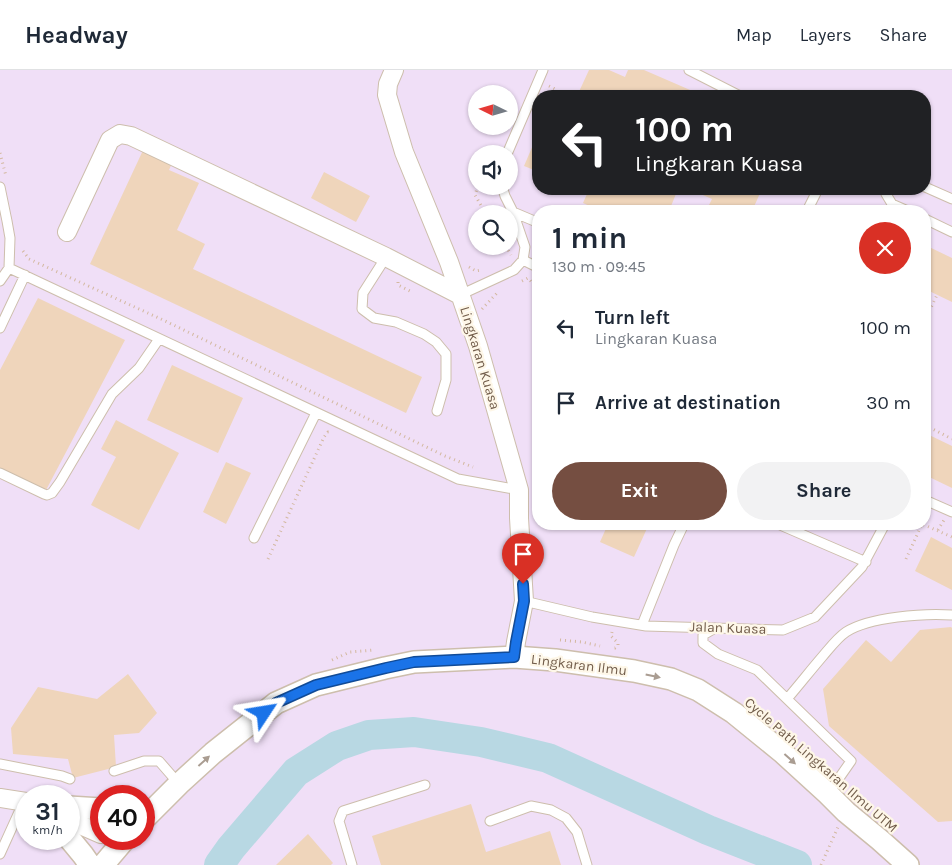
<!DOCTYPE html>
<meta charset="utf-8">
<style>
body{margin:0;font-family:Karla,sans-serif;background:#f2f2f3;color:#1f2937;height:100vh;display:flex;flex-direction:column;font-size:19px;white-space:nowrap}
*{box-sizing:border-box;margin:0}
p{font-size:16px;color:#747a83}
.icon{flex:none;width:28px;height:28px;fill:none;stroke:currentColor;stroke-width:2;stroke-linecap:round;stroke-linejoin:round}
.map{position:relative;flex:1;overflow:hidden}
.drawer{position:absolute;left:532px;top:135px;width:399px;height:325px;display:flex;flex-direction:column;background:#fff;border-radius:20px;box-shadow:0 1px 4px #0004}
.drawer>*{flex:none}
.guide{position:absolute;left:532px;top:20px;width:399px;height:105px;border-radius:20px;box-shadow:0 1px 4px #0004;background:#202124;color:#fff;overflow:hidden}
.needle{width:32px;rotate:275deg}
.controls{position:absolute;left:468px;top:15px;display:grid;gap:10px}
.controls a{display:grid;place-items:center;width:50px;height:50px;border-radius:50%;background:#fff;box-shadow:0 1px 4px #0004;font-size:25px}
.speed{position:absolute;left:15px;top:715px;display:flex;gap:10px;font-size:25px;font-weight:700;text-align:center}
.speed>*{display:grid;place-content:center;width:65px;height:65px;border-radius:50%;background:#fff;box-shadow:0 1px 4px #0004;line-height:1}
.speed small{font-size:12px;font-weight:400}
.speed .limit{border:8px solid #d22;background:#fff;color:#111}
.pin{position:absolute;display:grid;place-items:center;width:42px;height:42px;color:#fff;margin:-51px -21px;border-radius:50% 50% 50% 0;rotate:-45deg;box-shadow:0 0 5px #0007}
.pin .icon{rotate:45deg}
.me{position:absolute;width:55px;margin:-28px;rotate:57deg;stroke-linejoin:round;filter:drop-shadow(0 0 4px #0008)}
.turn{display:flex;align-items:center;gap:18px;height:105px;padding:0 20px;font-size:22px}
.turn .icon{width:65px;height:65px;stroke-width:2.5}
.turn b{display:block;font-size:35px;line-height:42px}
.round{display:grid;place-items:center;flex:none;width:52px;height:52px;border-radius:26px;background:#f2f2f3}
.headline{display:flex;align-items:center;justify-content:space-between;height:85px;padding:0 20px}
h1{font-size:30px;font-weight:700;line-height:38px}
.button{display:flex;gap:10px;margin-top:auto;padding:10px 20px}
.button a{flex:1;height:58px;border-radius:30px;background:#754e41;color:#fff;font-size:20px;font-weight:700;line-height:58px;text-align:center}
.button a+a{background:#f2f2f3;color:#1f2937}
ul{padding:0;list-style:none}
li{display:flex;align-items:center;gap:15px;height:75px;padding:0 20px}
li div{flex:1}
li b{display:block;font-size:19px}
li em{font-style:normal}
header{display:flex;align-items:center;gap:30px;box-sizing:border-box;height:70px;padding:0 25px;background:#fff;border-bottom:1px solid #e0e1e3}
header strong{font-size:24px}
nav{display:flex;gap:28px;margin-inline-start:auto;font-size:18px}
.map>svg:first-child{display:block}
</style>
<header>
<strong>Headway</strong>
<nav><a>Map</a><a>Layers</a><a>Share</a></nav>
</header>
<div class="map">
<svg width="952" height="795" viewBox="0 0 952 795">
<rect width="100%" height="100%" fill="#fbf3e2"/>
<!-- education -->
<path fill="#f0dff7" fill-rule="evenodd" d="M0 0H952V795H0ZM476 24H509V56H476ZM539 26H925V119H539ZM476 84H509V116H476ZM539 141H925V454H539ZM476 144H509V176H476ZM26 726H69V769H26ZM101 726H144V769H101Z"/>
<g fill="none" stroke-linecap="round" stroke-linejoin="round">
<!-- river -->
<path stroke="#b8d8e3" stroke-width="30" d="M219 795 231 778 296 702 337 676 369 665 414 662 481 672 548 688 708 760 797 795"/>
</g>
<!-- building -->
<path fill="#efd5bb" d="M589 0H609L625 7 628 0H644L704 26H577Z
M539 61V102L524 96Z
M145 76 174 89 169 100 199 113 177 160 205 174 193 199 422 307 406 343 90 194Z
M324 102 370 126 356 152 311 128Z
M576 119H678L669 141H601L583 133 587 124Z
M689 119H762L752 141H706L712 129Z
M843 135 855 141H840Z
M925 175 952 188V232L925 219Z
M38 228 125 270 45 422 0 399V300Z
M172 295 243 328 218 383 147 350Z
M116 350 179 383 139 460 91 435 116 387 101 379Z
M925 363 952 376V418L925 405Z
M226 392 251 403 226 454 203 442Z
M608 454H649L634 487 600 472Z
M931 467 952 478V520L915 501Z
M951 557 952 558V751L938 752 829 656 823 619 866 570 891 592 920 560Z
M128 604 157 643 139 663 114 665 116 697 73 708 68 689 13 684 11 658 38 617 97 629Z
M471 734 486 782 550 761 561 795H381L372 766Z
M308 764 333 793 331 795H276Z"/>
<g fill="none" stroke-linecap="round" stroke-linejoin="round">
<defs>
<path id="service" d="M689 0 740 26
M507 84 543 0
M0 117 7 151 10 168 9 198 0 211
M925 117 952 129
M887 119 886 124 892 134 908 141
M807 141 818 119
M513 142 539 153
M925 149 952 162
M386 187 363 223 362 239 374 248 396 252 424 264 436 272 446 284V310L437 341
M523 190 539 198
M9 198 458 409 519 420
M460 225 514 200 523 190 525 177 513 142 505 126 502 116
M0 258 25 205
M0 403 44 424 47 425 52 423 60 412 112 324 139 298 159 269
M925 430 952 442
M778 454 866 492
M254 468 316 343
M524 531 592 547 646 556 783 560 815 547 862 497 885 454
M642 555 674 475 684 454
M715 558 703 565V573L718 584 757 600 851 691 828 724
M787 629C799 615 810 601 822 587 829 579 837 568 846 562 869 547 924 543 952 545
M0 694 62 706 70 709
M114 701 144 691H159L179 714
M490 751 531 736 551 740 566 748 577 762 587 795
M0 784 24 731
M352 795 339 751 343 741 425 715"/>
<path id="minor" d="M394 0 388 14 387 25 404 82 449 192 478 276 519 420V448L524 531 516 572 514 587
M67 162 110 70 120 64 131 66 386 187 460 225
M0 728 26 732
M69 750 101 764"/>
<path id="tertiary" d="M69 737 101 739
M144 749 179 714 213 683 276 633 316 615 385 598 414 592 514 587 555 590 634 601 671 609 698 620 734 643 782 682 828 724 846 742 880 770 908 795
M69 768 83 785 90 795
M103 795 125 769"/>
</defs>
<!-- service casing -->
<use href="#service" stroke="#cdbeac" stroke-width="11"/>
<!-- minor casing -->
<use href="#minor" stroke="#cdbeac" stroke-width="20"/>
<!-- tertiary casing -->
<use href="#tertiary" stroke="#cdbeac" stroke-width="24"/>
<!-- path -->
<path stroke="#d3b89f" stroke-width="3" stroke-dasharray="1 4" stroke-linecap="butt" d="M549 16 557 20
M0 83 6 106
M478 116 475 125 486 144
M506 176 511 185
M23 181 29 189 161 249 445 386 473 397
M469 197 476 201 481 200
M522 211 528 208 539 220
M398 212V215L412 222
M482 239 498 222
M925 250 937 225
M925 355 952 369
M938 460 944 450
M268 489 324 367 328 362 330 363
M906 489 922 454 952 467
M612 562 611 566 618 573V576L615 578H614
M560 570 582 572 600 576
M332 590 350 582 374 580
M821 795 838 757"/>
<!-- service -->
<use href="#service" stroke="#fff" stroke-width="9"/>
<!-- minor -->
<use href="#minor" stroke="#fff" stroke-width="18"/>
<!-- tertiary -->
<use href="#tertiary" stroke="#fff" stroke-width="21"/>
</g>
<!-- one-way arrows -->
<defs><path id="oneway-solid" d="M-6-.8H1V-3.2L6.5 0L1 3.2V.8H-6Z" transform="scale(1.25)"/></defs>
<g fill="#aa9d92">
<use href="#oneway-solid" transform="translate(653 606) rotate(12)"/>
<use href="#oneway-solid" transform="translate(790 689) rotate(42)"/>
<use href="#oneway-solid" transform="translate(204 691) rotate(-42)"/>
</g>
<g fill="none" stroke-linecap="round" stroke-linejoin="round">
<defs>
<path id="route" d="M264 643 276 633 316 615 386 598 414 592 514 587 516 572 524 531 523 514"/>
</defs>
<!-- route casing -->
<use href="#route" stroke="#114b97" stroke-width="12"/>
<!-- route -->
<use href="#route" stroke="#1a73e8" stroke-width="9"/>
</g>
<g text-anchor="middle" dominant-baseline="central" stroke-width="4.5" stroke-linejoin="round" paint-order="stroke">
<!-- street labels -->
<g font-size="14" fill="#715c4a" stroke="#fef7e8">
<text transform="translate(480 288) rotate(73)">Lingkaran Kuasa</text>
<text transform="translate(728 558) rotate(2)">Jalan Kuasa</text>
<text transform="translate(579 595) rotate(7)">Lingkaran Ilmu</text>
<text transform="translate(821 695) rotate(41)">Cycle Path Lingkaran Ilmu UTM</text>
</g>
</g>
</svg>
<div class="controls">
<a><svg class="needle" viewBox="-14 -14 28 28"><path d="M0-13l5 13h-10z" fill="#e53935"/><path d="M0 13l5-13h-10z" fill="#747a83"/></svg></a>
<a><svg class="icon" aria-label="sound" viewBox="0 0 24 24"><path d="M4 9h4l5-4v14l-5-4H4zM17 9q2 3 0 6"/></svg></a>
<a><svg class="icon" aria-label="search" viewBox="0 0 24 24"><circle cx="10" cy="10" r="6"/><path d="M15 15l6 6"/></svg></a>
</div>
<div class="speed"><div>31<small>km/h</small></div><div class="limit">40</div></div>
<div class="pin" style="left:523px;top:514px;background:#d93025"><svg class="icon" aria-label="arrive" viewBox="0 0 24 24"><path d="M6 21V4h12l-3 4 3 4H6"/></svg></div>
<svg class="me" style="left:264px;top:643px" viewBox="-20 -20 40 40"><path d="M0-17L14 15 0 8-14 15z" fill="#1a73e8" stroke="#fff" stroke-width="4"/></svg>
<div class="guide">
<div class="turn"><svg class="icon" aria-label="left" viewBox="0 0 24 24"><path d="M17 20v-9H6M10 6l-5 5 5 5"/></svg><div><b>100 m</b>Lingkaran Kuasa</div></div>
</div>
<section class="drawer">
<div class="headline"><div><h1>1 min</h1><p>130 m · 09:45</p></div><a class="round" style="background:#d93025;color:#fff"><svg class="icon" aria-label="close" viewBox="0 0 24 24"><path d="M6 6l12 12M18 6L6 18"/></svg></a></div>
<ul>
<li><svg class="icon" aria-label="left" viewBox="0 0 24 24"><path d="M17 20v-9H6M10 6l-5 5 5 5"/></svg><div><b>Turn left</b><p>Lingkaran Kuasa</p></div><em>100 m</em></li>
<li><svg class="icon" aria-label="arrive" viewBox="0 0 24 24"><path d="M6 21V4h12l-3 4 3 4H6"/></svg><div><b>Arrive at destination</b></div><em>30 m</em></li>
</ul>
<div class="button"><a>Exit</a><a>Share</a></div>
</section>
</div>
